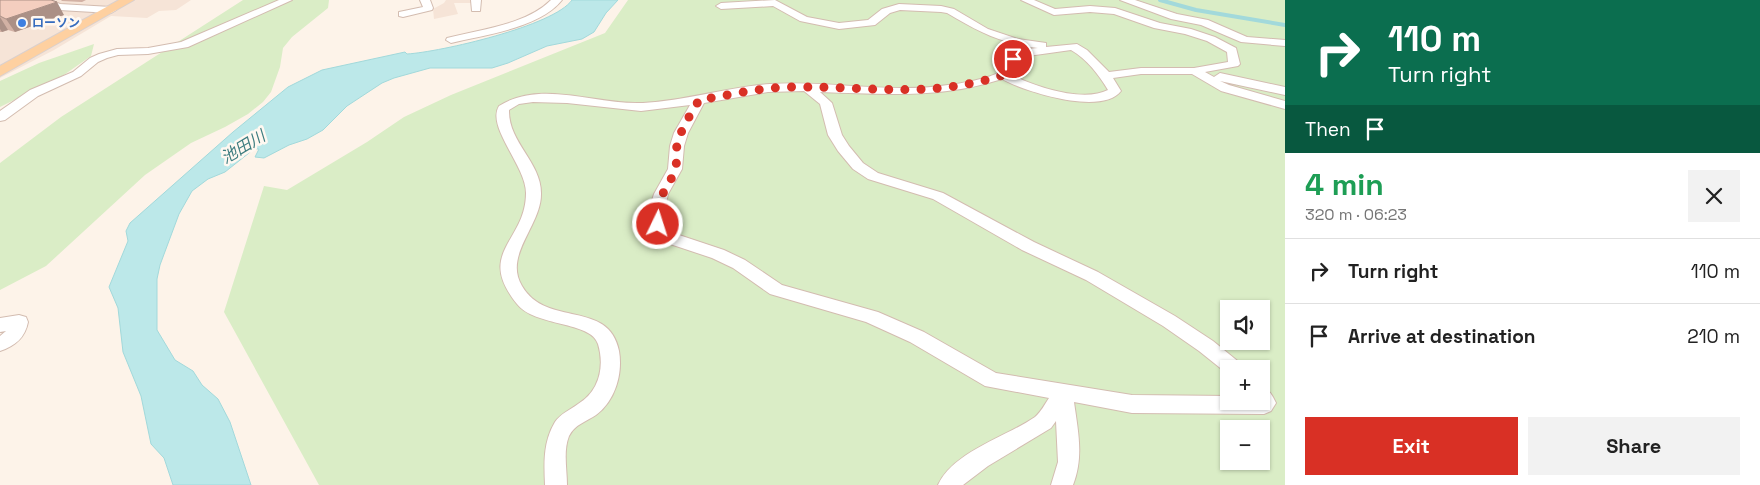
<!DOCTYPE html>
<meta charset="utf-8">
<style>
body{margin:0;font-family:"Space Grotesk","Noto Sans JP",sans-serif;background:#f2f2f2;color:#222;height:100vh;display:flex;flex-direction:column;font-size:19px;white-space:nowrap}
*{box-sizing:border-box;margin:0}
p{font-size:16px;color:#767676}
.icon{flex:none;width:28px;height:28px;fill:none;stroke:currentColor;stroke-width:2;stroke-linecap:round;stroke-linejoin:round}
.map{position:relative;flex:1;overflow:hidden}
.sheet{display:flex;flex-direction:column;background:#fff;width:475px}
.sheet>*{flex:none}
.top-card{background:#0b6e4f;color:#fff;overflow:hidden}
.buttons{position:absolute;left:1220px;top:300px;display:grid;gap:10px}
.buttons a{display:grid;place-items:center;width:50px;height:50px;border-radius:0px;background:#fff;box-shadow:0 1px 4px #0004;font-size:25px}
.pin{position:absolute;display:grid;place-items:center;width:42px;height:42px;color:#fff;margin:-21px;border:2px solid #fff;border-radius:50%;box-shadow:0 1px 5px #0007}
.me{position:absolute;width:55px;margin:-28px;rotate:4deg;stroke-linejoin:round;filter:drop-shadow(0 0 4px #0008)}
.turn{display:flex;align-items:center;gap:18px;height:105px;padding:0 20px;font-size:22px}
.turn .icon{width:65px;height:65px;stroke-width:2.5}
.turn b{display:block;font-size:35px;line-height:42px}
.then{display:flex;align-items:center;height:48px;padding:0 20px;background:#0003;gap:10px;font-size:19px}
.round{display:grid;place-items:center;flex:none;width:52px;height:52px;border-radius:0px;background:#f2f2f2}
.head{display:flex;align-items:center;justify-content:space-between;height:85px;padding:0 20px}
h1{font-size:30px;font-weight:800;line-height:38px;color:#1e9e55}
.cta{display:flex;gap:10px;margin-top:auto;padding:10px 20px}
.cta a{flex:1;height:58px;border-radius:0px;background:#d93025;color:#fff;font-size:20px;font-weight:800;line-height:58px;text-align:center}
.cta a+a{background:#f2f2f2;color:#222}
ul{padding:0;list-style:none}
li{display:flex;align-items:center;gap:15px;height:65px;padding:0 20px;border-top:1px solid #e0e0e0}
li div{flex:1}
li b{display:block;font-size:19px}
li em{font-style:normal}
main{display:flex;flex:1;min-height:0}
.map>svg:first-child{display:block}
</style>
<main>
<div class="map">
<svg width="1285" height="485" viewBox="0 0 1285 485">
<rect width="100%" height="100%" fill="#fdf3e9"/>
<!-- residential -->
<path fill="#f6e4d7" d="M0 0H191L176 10 159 11 147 18 111 16 54 50 0 78Z
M446 0H474L472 3H454L458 14 434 19 433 9 444 3Z"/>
<!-- green -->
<path fill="#daedc6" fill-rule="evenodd" d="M243 0H329L328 8 292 37 283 48 280 67 271 92 263 102 248 114 225 127 191 143 145 175 46 266 0 290V163L61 117Z
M628 0H1285V485H319L224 312 264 186 287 190 367 142 404 117 451 95 605 33ZM1229 309H1261V341H1229ZM1229 369H1261V401H1229ZM1229 429H1261V461H1229Z
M94 44 91 56 61 77 0 107V81L39 63Z"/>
<!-- water -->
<path fill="#bce8e9" stroke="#a2d9db" d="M572 0H618L606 13 594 32 582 39 547 46 508 63 492 68H430L394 78 382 83 347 106 323 130 307 139 289 145 264 158 255 157 259 149H254L225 172 208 179 192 191 179 214 160 265 157 279V330L175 360 193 371 202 385 218 399 230 422 251 485H173L164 458 151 444 141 396 123 352 118 308 109 287 128 241 126 231 130 223 233 132 288 87 322 70 405 52 407 54C440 52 554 26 572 0Z"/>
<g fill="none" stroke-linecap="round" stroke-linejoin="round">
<!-- stream -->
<path stroke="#a2d9db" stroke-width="4" d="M1160 0 1196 10 1285 25"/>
<defs>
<path id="minor" d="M36 0H50L60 4 111 7 116 10 111 13 59 10Z
M279 0H292L188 47 148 54 118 55 107 58 98 62 81 76 38 96 5 120 0 121V111L30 90 73 72 90 58 99 54 117 49 148 48 181 42Z
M420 0H430L433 8 432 10 403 17 399 16V12L423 7Z
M471 0H481L480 11H472Z
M551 0H562C540 28 484 35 451 43L446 40 447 38C481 29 526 25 551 0Z
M775 0 807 17 839 23 868 20 882 9 899 4 941 6 954 9 988 29 1018 39 1046 43V47L1077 44 1087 50 1109 72 1141 68H1194L1228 62 1227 52 1207 41 1185 34 1154 28 1114 14 1090 12 1054 15 1021 0H1034L1055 9 1090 6 1115 8 1160 23 1191 29 1215 37 1236 48 1240 64 1238 66 1205 72 1214 77 1220 73 1285 87V95L1220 81 1229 85 1285 101V109L1221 91 1192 74H1141L1113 78 1121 91C1102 116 1025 92 1002 79 941 99 883 94 820 92L832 103 842 135 849 146 863 163 878 173 943 193 1034 242 1098 272 1175 316 1213 341 1240 363 1243 369H1229V375L1199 351 1163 326 1086 280 1022 250 933 199 868 179 853 169 838 151 828 135 820 104 804 91 768 92 704 103 688 133 684 146 682 169 668 194 664 213 666 222 679 235 724 250 745 260 782 285 878 312 924 332 996 373 1132 395 1229 396V401H1261V387C1270 390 1272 395 1276 403L1271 411 1264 414 1132 413 1074 402C1078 431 1084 457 1073 485H1051L1058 462 1056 421 1051 428 988 466 963 485H938C953 452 1006 437 1035 417 1041 412 1045 404 1049 398L985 386 910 342 866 322 770 294 733 268 712 258 667 243 650 224 648 213 654 194 668 169 670 146 674 133 690 105 641 111 567 103 533 102 519 104 509 110C508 142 541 162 541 193 542 225 503 255 522 286 546 328 609 299 619 351 623 374 615 401 596 415 587 421 574 425 569 436 563 451 567 470 567 485H545C544 463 543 442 555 422 560 414 570 410 578 404 599 392 605 367 598 344 591 321 535 327 517 304 475 252 526 242 526 193 526 166 486 127 499 106 541 79 596 105 643 103 686 101 727 87 770 84 829 80 889 94 948 85 958 84 992 78 999 72 1002 69 1005 63 1007 59 1013 50 1028 49 1038 48 1000 43 979 32 947 13L941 12 900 10 890 13 875 25 839 29 800 21 773 6 721 9 716 6 721 3ZM1071 50C1087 59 1099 75 1108 90 1083 103 1033 86 1010 74L1017 61 1028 56Z
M1120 0H1135L1177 14 1208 20 1247 37 1285 40V46L1241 42 1201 25 1171 19Z
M19 315 26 317 28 322C25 338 15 346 0 351V336L6 331 0 332V318Z"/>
<path id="major" d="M119 0H134L0 76V66Z"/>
</defs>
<!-- minor casing -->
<use href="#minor" stroke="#d3bcb0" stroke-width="2"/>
<!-- major casing -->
<use href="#major" stroke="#dad0cd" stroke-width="2"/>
<!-- minor -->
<use href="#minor" fill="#fff" fill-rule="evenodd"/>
<!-- major -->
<use href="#major" fill="#fed0a0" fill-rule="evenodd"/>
</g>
<!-- wall -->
<path fill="#d2b1a4" d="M0 0 64 15 15 32 8 30 2 32H0Z
M61 0H86L82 2 62 1Z"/>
<!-- shaded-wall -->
<path fill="#ab9086" d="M57 2 64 15 15 32 6 19Z
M0 17 8 30 2 32 0 29Z"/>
<!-- building -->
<path fill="#f4cebf" stroke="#ab9086" d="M0 0H51L57 2 6 19 0 16Z"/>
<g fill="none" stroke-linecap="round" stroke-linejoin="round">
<!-- route -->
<path stroke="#d93025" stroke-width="9" stroke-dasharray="0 16.2" d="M658 224C654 196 668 192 675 169 678 162 675 153 677 146 680 130 691 114 699 100 730 95 762 87 794 87 868 86 930 99 1003 75L1013 59"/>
</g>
<!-- markers -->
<circle fill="#3f7fe0" stroke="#fff8f1" stroke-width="2" cx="22" cy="23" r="5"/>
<g text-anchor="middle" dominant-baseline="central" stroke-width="5" stroke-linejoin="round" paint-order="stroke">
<!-- far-shop labels -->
<g font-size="12" font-weight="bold" fill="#366cbe" stroke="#fff8f1" text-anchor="start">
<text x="32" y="23">ローソン</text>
</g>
<!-- water labels -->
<g font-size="16" font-style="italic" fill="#3c7c7f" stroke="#fff8f1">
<text transform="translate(243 147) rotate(-31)">池田川</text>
</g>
</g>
</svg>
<div class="buttons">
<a><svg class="icon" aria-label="sound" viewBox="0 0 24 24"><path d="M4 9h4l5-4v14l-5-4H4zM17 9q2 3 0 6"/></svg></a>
<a>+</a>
<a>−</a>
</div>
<div class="pin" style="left:1013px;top:59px;background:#d93025"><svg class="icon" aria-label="arrive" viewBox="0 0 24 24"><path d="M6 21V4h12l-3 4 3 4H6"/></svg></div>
<svg class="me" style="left:658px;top:224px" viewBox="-20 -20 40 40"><circle r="17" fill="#d93025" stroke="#fff" stroke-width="3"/><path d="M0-11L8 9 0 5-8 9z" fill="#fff"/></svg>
</div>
<section class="sheet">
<div class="top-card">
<div class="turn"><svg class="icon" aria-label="right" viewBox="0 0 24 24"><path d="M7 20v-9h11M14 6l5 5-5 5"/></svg><div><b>110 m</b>Turn right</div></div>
<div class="then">Then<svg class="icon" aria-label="arrive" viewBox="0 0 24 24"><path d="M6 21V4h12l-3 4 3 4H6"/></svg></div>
</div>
<div class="head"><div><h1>4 min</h1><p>320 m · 06:23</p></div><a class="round"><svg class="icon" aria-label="close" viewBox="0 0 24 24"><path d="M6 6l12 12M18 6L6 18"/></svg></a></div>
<ul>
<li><svg class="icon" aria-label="right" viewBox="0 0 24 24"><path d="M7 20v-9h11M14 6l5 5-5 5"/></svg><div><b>Turn right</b></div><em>110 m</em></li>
<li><svg class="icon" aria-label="arrive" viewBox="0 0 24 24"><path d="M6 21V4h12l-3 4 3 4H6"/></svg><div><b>Arrive at destination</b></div><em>210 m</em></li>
</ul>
<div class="cta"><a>Exit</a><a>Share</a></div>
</section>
</main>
